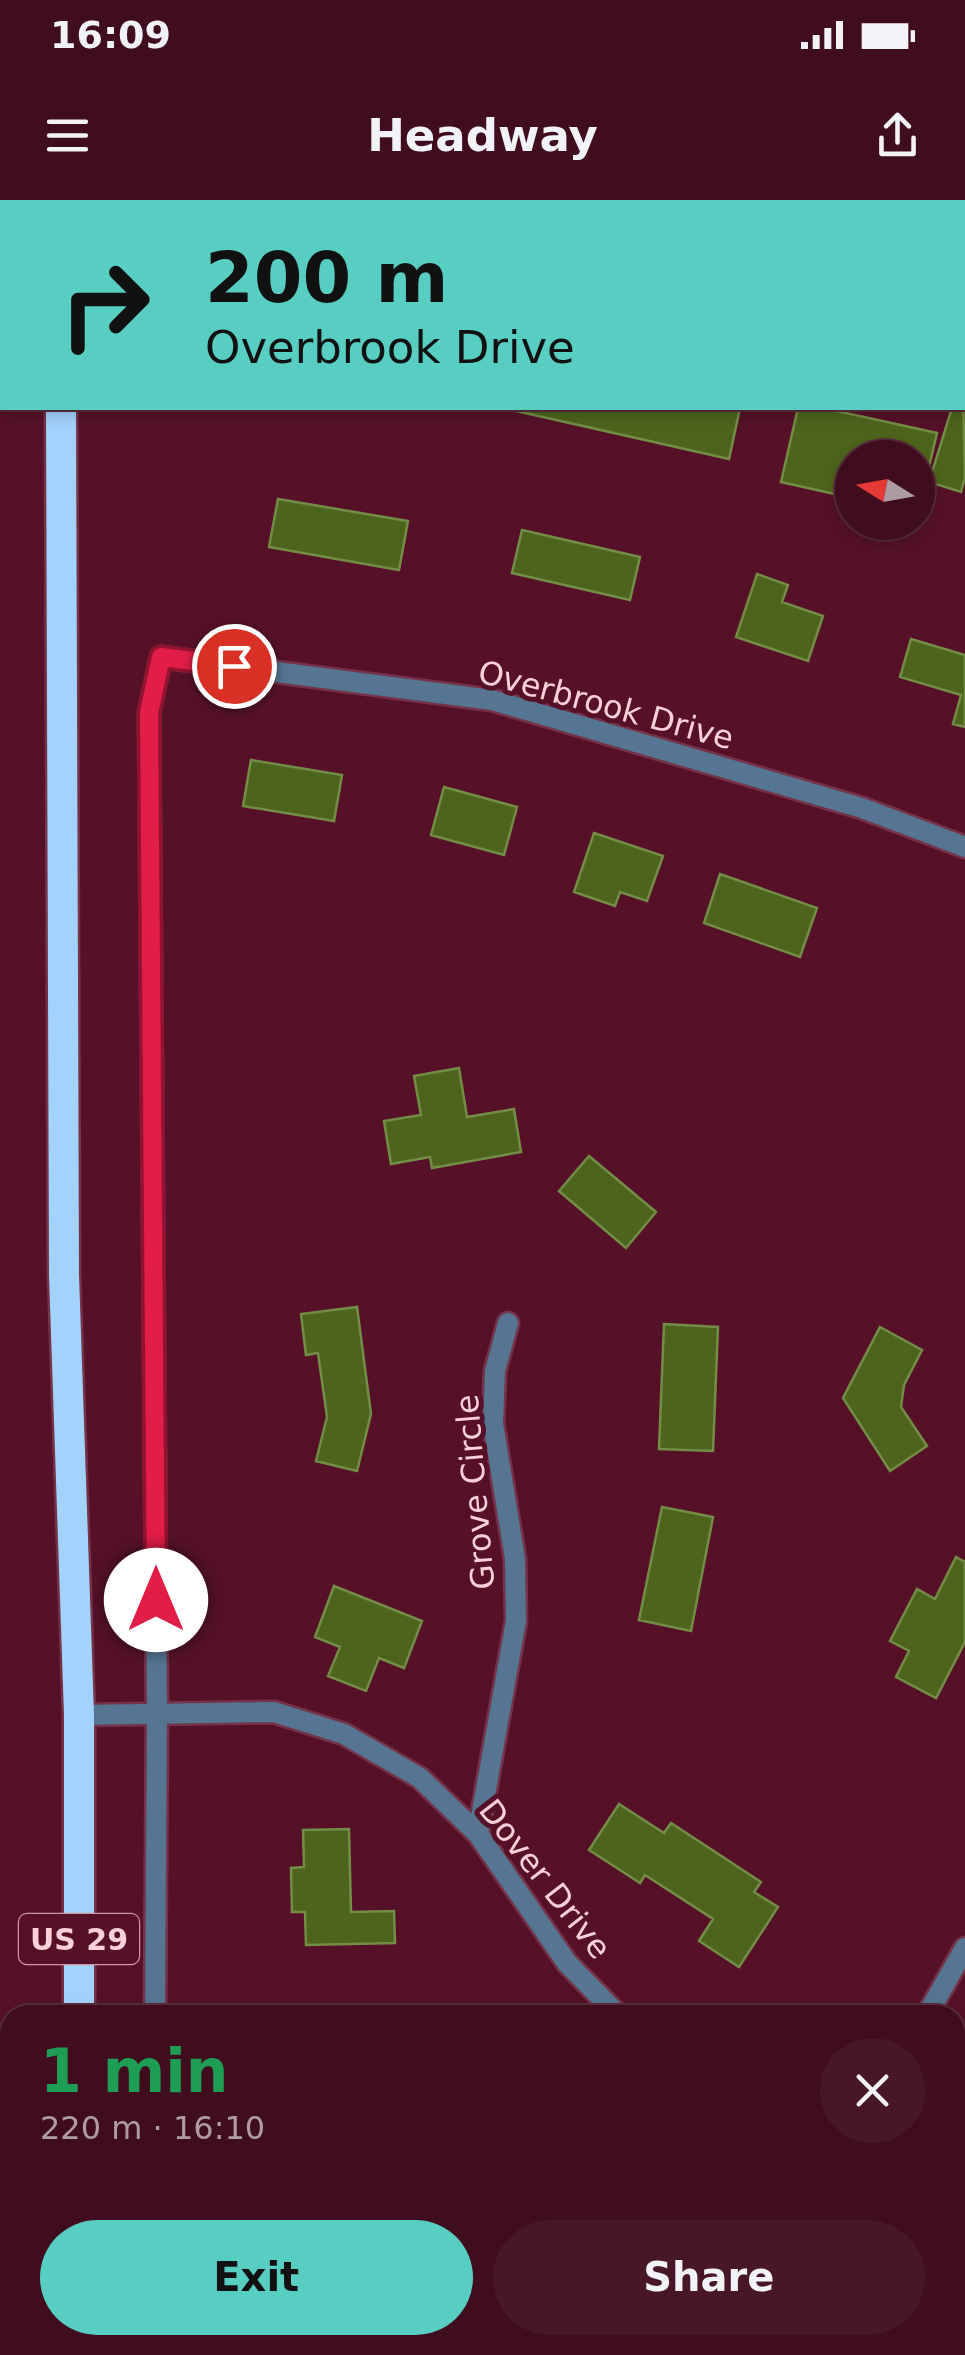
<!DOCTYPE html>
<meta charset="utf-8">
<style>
body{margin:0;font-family:"DejaVu Sans",sans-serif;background:#471627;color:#f1f3f6;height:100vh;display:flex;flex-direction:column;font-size:38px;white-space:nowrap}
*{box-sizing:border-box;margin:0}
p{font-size:32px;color:#ae9ca4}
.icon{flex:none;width:55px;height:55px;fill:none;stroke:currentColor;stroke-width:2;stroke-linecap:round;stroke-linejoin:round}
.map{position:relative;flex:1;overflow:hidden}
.sheet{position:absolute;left:0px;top:1805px;width:965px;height:350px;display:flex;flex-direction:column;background:#400d1e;border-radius:30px 30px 0 0;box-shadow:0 5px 15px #0003,0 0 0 2px #592d3c}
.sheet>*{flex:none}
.banner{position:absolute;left:0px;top:0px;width:965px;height:210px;box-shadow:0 5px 15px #0003,0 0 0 2px #592d3c;background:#57cec1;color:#111;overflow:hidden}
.needle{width:65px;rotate:281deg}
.fabs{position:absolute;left:835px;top:240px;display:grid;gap:20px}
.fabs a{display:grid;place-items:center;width:100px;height:100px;border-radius:50%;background:#400d1e;box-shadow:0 5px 15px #0003,0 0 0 2px #592d3c;font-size:50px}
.pin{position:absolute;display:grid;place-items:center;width:85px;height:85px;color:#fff;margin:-42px;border:5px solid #fff;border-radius:50%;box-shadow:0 2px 10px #0007}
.me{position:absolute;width:110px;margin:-55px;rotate:0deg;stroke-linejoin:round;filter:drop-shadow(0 0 8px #0008)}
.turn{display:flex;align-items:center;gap:35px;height:210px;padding:0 40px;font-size:45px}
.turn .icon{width:130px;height:130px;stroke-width:2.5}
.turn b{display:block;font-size:70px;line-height:85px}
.round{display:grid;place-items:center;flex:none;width:105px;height:105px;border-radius:52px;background:#471627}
.overview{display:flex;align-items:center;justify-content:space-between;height:170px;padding:0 40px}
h1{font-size:60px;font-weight:700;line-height:75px;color:#1e9e55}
.action{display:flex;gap:20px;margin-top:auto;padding:20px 40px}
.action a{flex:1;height:115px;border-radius:60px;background:#57cec1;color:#111;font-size:40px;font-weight:700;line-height:115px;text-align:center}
.action a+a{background:#471627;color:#f1f3f6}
.status{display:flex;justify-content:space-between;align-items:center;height:70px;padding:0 50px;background:#400d1e;direction:ltr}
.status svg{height:28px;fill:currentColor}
header{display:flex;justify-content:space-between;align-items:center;height:130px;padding:0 40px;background:#400d1e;font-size:45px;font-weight:700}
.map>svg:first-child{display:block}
</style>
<div class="status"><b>16:09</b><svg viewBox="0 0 49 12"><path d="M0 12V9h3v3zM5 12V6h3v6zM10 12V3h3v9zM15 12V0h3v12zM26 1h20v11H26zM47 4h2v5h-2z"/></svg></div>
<header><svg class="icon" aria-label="menu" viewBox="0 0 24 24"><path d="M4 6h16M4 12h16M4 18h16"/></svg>Headway<svg class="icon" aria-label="share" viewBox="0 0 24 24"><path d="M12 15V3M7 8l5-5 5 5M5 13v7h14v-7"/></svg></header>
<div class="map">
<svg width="965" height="2155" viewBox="0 0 965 2155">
<rect width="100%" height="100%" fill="#561128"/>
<!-- building -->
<path fill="#4d641c" stroke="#748d46" stroke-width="2.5" d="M254 0H399V2H254Z
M962 149 965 277 961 292 929 282 952 208H962Z
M503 208H740L729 259Z
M798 208H823L937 233 918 313V258H852V298L781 282Z
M278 299 408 321 399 370 269 347Z
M522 330 640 357 630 400 512 373Z
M757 374 788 385 782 402 823 416 808 461 736 437Z
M911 439 965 455V527L953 524 961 495 900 477Z
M251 560 342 575 334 621 243 606Z
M444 587 517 607 504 655 431 635Z
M594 633 663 656 647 701 620 692 615 706 574 692Z
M720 674 817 708 800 757 704 723Z
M459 868 467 917 514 909 521 952 432 968 430 957 391 964 384 921 421 915 414 876Z
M589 956 656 1012 626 1048 559 991Z
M357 1107 371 1214 357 1271 316 1261 327 1217 318 1153 306 1155 301 1114Z
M664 1124 718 1127 713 1251 659 1249Z
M880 1127 922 1150 904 1185 901 1207 927 1246 890 1271 843 1198Z
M662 1307 713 1317 691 1431 639 1420Z
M956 1357 965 1362V1442L936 1498 896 1477 909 1451 890 1441 917 1389 935 1399Z
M334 1386 422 1421 404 1468 379 1458 366 1491 328 1476 340 1447 315 1437Z
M619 1604 664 1633 671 1623 761 1682 754 1692 778 1707 739 1767 699 1741 713 1719 645 1675 640 1683 589 1650Z
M349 1629 351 1712 394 1711 395 1743 306 1745 305 1712H292L291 1668 304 1667 303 1630Z
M714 2145H785L784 2155H714Z"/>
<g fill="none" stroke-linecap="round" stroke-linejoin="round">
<defs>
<path id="lane" d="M417 0V2
M580 0V2
M956 2 957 0"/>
<path id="street" d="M79 1515 274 1512 344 1534 420 1578 478 1634 567 1763 618 1815
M478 1634 516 1421 515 1359 493 1223 495 1171 508 1123
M155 1815 157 1512 149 513 161 457 492 500 862 608 965 647
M927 1815 965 1748
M156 2145V2155
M918 2155 919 2145"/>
<path id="highway" d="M60 0V2
M0 170 1 0
M61 208 64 1075 79 1515V1815
M0 1916 5 2155
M80 2145V2155"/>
</defs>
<!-- lane casing -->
<use href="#lane" stroke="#743348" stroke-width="25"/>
<!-- street casing -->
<use href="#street" stroke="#743348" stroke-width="25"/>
<!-- highway casing -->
<use href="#highway" stroke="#743348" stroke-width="35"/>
<!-- lane -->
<use href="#lane" stroke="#557592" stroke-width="20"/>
<!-- street -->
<use href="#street" stroke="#557592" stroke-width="20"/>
<!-- highway -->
<use href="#highway" stroke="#a3d3fd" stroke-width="30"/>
</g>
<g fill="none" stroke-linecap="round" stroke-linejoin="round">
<defs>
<path id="route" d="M156 1400 149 513 161 457 234 466"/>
</defs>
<!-- route casing -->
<use href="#route" stroke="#92132f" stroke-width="25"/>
<!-- route -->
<use href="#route" stroke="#e11d48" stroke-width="18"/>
</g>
<g text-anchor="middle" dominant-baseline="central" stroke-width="10" stroke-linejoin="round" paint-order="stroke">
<!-- shield labels -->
<rect fill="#561128" stroke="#ca97a3" stroke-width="2.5" x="19" y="1714" width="120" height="50" rx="8"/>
<g font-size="30" font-weight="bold" fill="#fcd0d8">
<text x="79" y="1739">US 29</text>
</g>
<!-- street labels -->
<g font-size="32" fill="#fcd0d8" stroke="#561128">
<text transform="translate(606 505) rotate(15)">Overbrook Drive</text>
<text transform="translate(475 1292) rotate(-95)">Grove Circle</text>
<text transform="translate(545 1679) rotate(52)">Dover Drive</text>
</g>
</g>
</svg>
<div class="fabs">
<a><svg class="needle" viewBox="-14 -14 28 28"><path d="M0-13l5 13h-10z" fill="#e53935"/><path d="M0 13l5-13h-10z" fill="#ae9ca4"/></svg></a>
</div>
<div class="pin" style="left:234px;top:466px;background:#d93025"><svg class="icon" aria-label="arrive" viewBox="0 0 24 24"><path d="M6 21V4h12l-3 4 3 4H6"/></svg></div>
<svg class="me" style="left:156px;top:1400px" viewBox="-20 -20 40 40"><circle r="19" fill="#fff"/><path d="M0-13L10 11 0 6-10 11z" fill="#e11d48"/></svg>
<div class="banner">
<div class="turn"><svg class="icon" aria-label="right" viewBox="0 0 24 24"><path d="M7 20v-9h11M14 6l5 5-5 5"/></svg><div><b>200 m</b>Overbrook Drive</div></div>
</div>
<section class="sheet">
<div class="overview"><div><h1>1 min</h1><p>220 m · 16:10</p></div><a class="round"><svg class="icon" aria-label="close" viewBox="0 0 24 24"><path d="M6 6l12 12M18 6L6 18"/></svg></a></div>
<div class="action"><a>Exit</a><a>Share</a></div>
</section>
</div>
